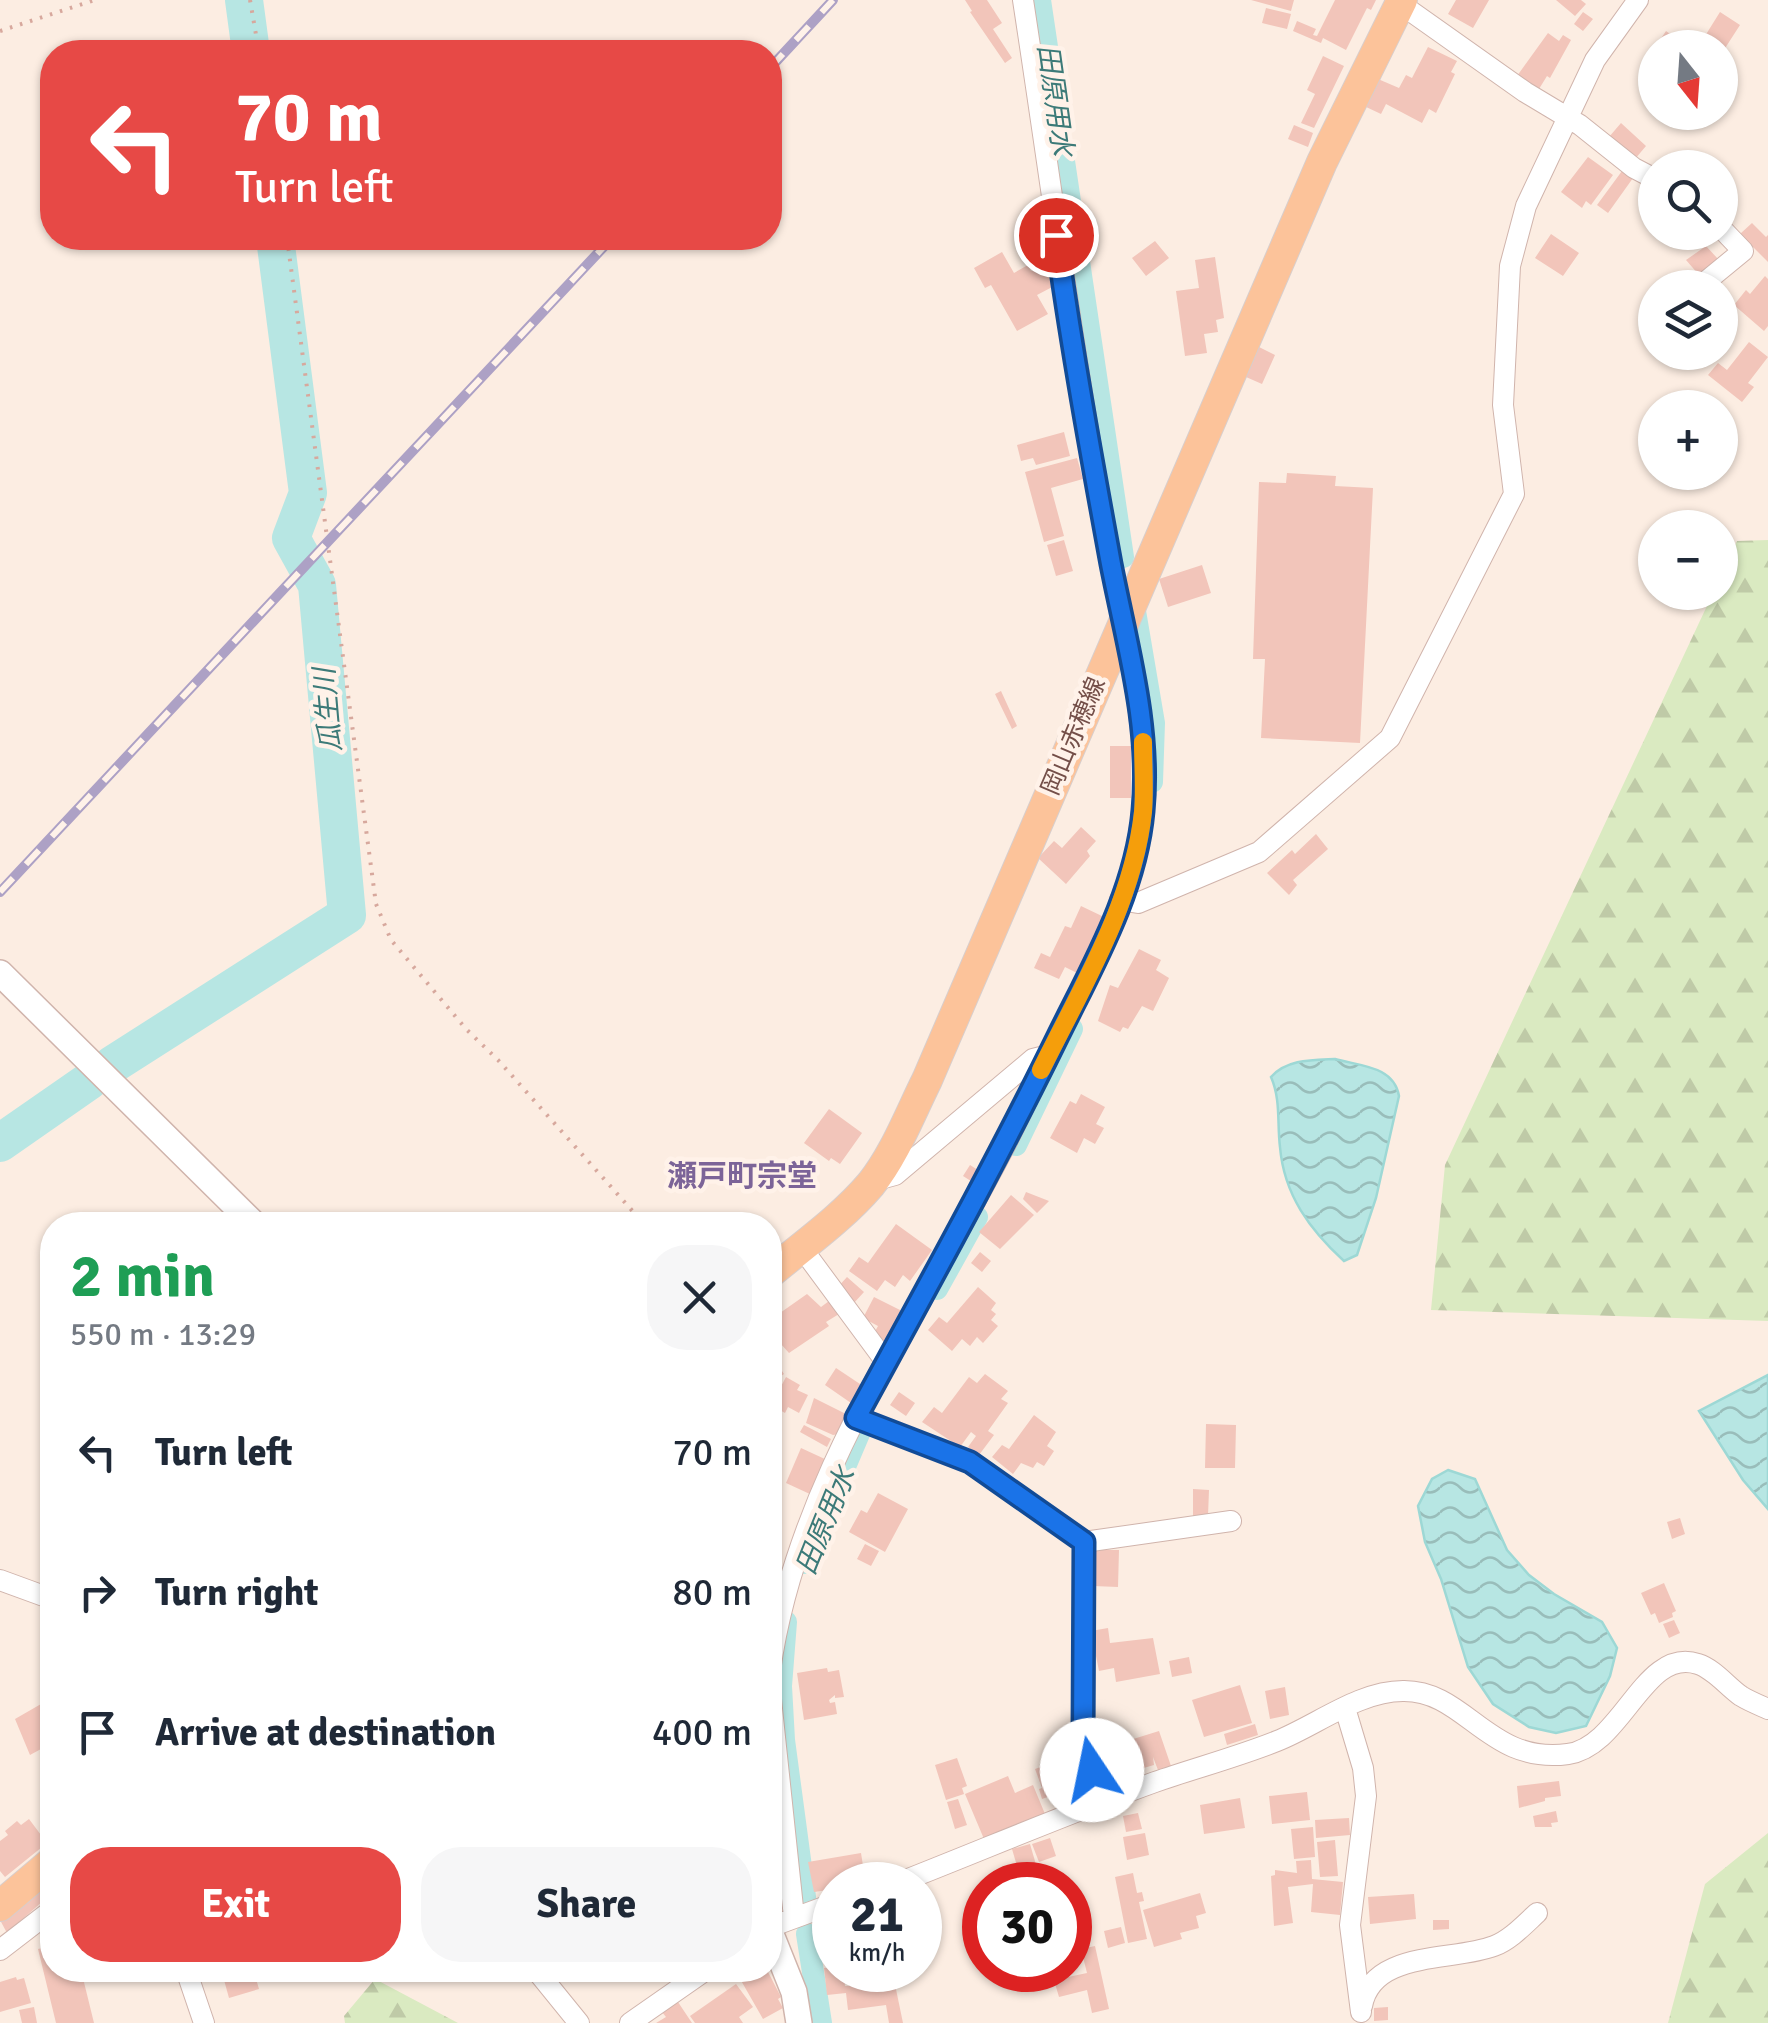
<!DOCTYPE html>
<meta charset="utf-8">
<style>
body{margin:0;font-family:Signika,"Noto Sans JP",sans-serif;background:#f6f6f7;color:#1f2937;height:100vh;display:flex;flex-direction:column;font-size:38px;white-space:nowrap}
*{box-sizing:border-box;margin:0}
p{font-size:32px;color:#747a83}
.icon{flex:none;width:55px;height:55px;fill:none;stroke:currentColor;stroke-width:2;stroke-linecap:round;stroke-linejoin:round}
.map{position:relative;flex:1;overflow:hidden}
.sheet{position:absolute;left:40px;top:1212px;width:742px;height:770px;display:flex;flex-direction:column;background:#fff;border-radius:40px;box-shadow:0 2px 8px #0004}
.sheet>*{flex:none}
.guide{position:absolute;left:40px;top:40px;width:742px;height:210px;border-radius:40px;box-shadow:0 2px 8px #0004;background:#e74946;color:#fff;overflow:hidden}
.needle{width:65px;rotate:163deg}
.controls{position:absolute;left:1638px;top:30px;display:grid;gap:20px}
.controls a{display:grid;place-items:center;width:100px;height:100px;border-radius:50%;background:#fff;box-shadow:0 2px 8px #0004;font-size:50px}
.speed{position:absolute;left:812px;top:1862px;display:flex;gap:20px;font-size:50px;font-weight:700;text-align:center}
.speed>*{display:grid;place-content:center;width:130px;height:130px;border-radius:50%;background:#fff;box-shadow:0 2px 8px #0004;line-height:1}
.speed small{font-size:25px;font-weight:400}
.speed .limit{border:15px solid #d22;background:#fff;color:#111}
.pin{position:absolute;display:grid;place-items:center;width:85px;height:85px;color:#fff;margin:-42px;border:5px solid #fff;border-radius:50%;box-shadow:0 2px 10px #0007}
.me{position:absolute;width:110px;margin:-55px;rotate:349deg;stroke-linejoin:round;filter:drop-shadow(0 0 8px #0008)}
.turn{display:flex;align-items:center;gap:35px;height:210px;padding:0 30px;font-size:45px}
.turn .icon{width:130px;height:130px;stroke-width:2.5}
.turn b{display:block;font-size:70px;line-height:85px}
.round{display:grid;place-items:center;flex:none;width:105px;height:105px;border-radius:40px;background:#f6f6f7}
.head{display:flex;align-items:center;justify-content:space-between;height:170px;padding:0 30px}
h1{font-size:60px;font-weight:700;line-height:75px;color:#1e9e55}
.cta{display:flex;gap:20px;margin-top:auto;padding:20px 30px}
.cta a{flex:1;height:115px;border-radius:40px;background:#e74946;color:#fff;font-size:40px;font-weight:700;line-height:115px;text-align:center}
.cta a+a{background:#f6f6f7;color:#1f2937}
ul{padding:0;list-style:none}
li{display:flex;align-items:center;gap:30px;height:140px;padding:0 30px}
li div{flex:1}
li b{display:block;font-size:38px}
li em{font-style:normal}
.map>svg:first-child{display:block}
</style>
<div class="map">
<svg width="1768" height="2023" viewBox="0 0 1768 2023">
<defs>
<pattern id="forest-firs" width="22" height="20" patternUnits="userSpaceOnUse" patternTransform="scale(2.5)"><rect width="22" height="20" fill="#daeac1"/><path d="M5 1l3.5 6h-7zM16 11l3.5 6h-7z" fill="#bfcaa7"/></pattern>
<pattern id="water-waves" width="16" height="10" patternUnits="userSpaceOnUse" patternTransform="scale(2.5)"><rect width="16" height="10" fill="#b7e6e3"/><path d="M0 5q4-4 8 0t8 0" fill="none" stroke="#99bdba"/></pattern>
</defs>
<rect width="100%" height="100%" fill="#fcede2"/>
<!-- forest -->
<path fill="url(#forest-firs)" d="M1768 540V1321L1431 1310 1445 1165 1713 593 1720 592V577L1737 541Z
M1768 1833V2023H1668L1705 1884Z
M375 1979 458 2023H345L344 2016Z"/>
<!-- water -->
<path fill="url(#water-waves)" stroke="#9dd8d5" stroke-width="2.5" d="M1335 1059C1360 1066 1394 1066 1399 1096L1376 1198 1357 1255 1344 1261C1310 1230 1284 1195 1280 1147 1277 1123 1281 1100 1271 1077 1287 1059 1313 1060 1335 1059Z
M1768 1375V1509L1743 1480 1699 1411Z
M1448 1470 1475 1479 1507 1550 1529 1575 1554 1594 1602 1622 1617 1648 1610 1676 1586 1726 1556 1733 1529 1727 1493 1704 1468 1667 1441 1579 1425 1542 1418 1506 1432 1479Z"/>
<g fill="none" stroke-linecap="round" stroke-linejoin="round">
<!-- canal -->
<path stroke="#b7e6e3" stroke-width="22" d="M1040 0 1123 557
M1135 611 1154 723 1152 782
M1016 1145 1072 1029
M937 1289 977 1217
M804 1563 864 1422
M786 1622 781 1686 784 1740 805 1897
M807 1934 821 2023"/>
<!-- river -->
<path stroke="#b7e6e3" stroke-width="38" d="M244 0 251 52
M112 1065 347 915 317 585 291 538 308 493 275 238
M0 1143 89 1081"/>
</g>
<!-- building -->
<path fill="#f2c5ba" d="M965 0H987L1002 23 993 29 1012 58 1005 63 970 12 972 11Z
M1251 0H1294L1291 11Z
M1335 0H1376L1371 10 1367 8 1346 50 1323 38 1321 43 1293 31 1297 21 1316 29 1313 35 1317 36Z
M1456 0H1489L1473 28 1448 14Z
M1556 0H1581L1586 4 1575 16Z
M1266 8 1291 14 1287 29 1262 23Z
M1583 12 1593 19 1583 31 1574 24Z
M1720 12 1740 25 1720 56V48H1692L1700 34 1705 36Z
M1666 31 1680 41 1675 48 1660 40Z
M1548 33 1559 41 1563 35 1571 40 1550 78 1547 76 1539 89 1517 76Z
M1428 47 1457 61 1451 72 1455 74 1436 113 1429 109 1422 123 1386 104 1381 114 1364 106 1378 79 1399 88 1406 75 1412 78Z
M1323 56 1344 66 1314 128 1301 123 1315 94 1307 90Z
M1621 123 1646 146 1635 159 1609 137Z
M1294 125 1313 133 1308 147 1288 139Z
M1588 157 1613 175 1591 205 1586 201 1582 208 1561 192Z
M1622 171 1633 178 1608 213 1597 205Z
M1752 223 1766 237 1768 235V262L1740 234Z
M1551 234 1579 253 1563 276 1535 258Z
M1155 241 1169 258 1146 276 1132 258Z
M1706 246 1718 259 1699 275 1686 260Z
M1002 252 1014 273 1028 265 1031 271 1045 264 1056 285 1037 295 1048 314 1017 331 991 285 985 288 974 268Z
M1215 257 1224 318 1216 320 1218 332 1204 334 1207 353 1185 356 1176 291 1199 288 1195 260Z
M1765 276 1768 279V326L1764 331 1734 305 1746 290 1750 294Z
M1749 342 1768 357 1748 383 1754 387 1742 402 1708 375 1718 363 1727 370Z
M1259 347 1275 355 1262 384 1246 377Z
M1064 432 1070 456 1036 465 1033 458 1021 461 1017 445Z
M1077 458 1083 479 1051 488 1064 536 1044 542 1025 472Z
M1287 473 1336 476 1335 486 1373 488 1360 743 1261 738 1265 659H1253L1259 482 1286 483Z
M1064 540 1073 571 1056 576 1047 545Z
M1202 565 1211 593 1168 607 1159 579Z
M1001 691 1017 726 1012 729 995 694Z
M1110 746H1131V798H1110Z
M1081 827 1096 841 1087 851 1090 856 1066 884 1038 858 1054 841 1062 848Z
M1316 834 1328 849 1293 880 1297 885 1289 895 1267 873 1292 850 1295 854Z
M1081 906 1104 917 1077 973 1065 967 1059 979 1034 968 1041 953 1050 957 1065 926 1071 928Z
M1139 949 1161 960 1156 970 1169 978 1153 1011 1142 1006 1128 1029 1123 1027 1120 1032 1098 1021 1110 985 1118 988Z
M1081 1094 1105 1107 1096 1124 1104 1128 1095 1144 1084 1138 1077 1153 1050 1138 1070 1101 1076 1104Z
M829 1109 862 1133 840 1164 831 1158 829 1161 804 1143Z
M970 1165 981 1172 974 1183 963 1176Z
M1026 1192 1049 1201 1037 1213 1023 1199Z
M1011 1195 1034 1215 1000 1249 979 1232Z
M896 1224 932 1250 910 1281 903 1275 895 1287 885 1280 877 1291 849 1271 859 1257 868 1263Z
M980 1252 991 1261 982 1272 971 1263Z
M847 1277 864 1292 853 1304 836 1289Z
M978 1287 996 1303 991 1310 996 1314 991 1320 998 1326 983 1343 977 1337 970 1346 962 1339 952 1351 928 1330 939 1317 947 1323Z
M807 1294 821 1307 829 1301 839 1314 826 1322 829 1326 789 1353 780 1343 770 1351V1320Z
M874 1297 902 1311 885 1344 872 1337 878 1326 863 1318Z
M770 1353 784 1374 770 1383Z
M836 1368 863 1386 851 1403 825 1385Z
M985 1374 1008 1391 1001 1399 1008 1403 988 1431 994 1435 979 1455 968 1447 976 1436 971 1432 960 1447 922 1422 934 1407 942 1413 969 1377 977 1383Z
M786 1377 800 1385 797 1390 808 1395 799 1413 788 1407 785 1413 771 1405Z
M899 1392 915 1403 906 1416 890 1405Z
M814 1398 848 1415 839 1434 833 1435 806 1423Z
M1034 1415 1056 1432 1047 1446 1054 1451 1044 1466 1037 1462 1033 1468 1021 1463 1013 1474 992 1457 1002 1445 1009 1449Z
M1206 1424 1236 1425 1235 1468H1205Z
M804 1425 831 1439 827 1447 800 1432Z
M801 1448 827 1460 812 1495 786 1483Z
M1193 1489 1209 1490 1208 1516H1193Z
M878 1493 908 1509 885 1552 849 1532 861 1510 867 1513Z
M1680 1518 1685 1534 1672 1539 1667 1522Z
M865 1544 879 1551 871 1566 857 1559Z
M1094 1550H1119L1118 1587 1093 1586Z
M1664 1583 1676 1611 1672 1613 1673 1617 1659 1623 1655 1613 1651 1615 1641 1593Z
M1674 1620 1680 1633 1669 1638 1663 1624Z
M1108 1628 1110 1643 1153 1638 1160 1674 1116 1682 1114 1668 1099 1671 1091 1631Z
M1189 1657 1192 1673 1172 1677 1169 1661Z
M827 1668 828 1672 839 1670 844 1697 835 1698V1695L829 1700 830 1703 835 1702 837 1714 804 1720 797 1673Z
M1240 1685 1252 1723 1204 1737 1192 1700Z
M1285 1687 1289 1715 1270 1719 1265 1691Z
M48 1700 52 1708V1743L30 1755 15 1719Z
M1255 1724 1258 1735 1227 1745 1224 1734Z
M1159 1731 1171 1766 1158 1770 1153 1757 1154 1765 1123 1774 1114 1745Z
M957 1758 967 1786 962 1788 964 1794 946 1800 935 1765Z
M1063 1759 1077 1785 1073 1786 1079 1800 1061 1807 1056 1794 1042 1799 1039 1789 1042 1788 1035 1769Z
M1008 1776 1015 1793 1033 1785 1045 1814 984 1839 965 1794Z
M1559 1781 1561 1796 1545 1798V1801L1519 1808 1517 1786Z
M1307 1792 1310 1820 1272 1824 1269 1796Z
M1240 1798 1245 1828 1204 1834 1200 1805Z
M958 1799 967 1825 955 1829 947 1802Z
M1556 1811 1558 1822 1551 1823 1552 1827H1535L1533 1816Z
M1138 1813 1142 1829 1126 1832 1123 1816Z
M1349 1818 1350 1835 1316 1838 1315 1820Z
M29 1819 47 1843 5 1877 0 1871V1841L8 1835 5 1831 17 1821 21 1825Z
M1313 1827 1315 1857 1294 1859 1291 1829Z
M1145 1833 1149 1855 1127 1860 1123 1837Z
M1050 1838 1056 1856 1039 1862 1032 1844Z
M1335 1840 1338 1876 1320 1877 1317 1842Z
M1030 1844 1037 1868 1019 1873 1012 1849Z
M861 1853 866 1884 835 1885V1889L814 1892 808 1862Z
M1311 1860 1312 1879 1343 1882 1340 1915 1311 1912 1313 1884 1288 1887 1293 1923 1274 1926 1271 1876 1275 1875V1870L1297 1873 1296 1861Z
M1133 1873 1137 1893 1142 1892 1144 1901 1139 1902 1147 1939 1128 1943 1115 1877Z
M52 1878V1893L7 1933 0 1920Z
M1200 1893 1206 1913 1196 1916 1199 1928 1180 1933 1182 1939 1154 1947 1143 1910Z
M1414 1894 1416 1919 1370 1924 1368 1897Z
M1433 1920H1449V1929L1433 1930Z
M1121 1927 1125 1943 1108 1948 1104 1931Z
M835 1928V1964L824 1965 820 1930Z
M52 1946V1970H81L94 2023H56L38 1949Z
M1095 1946 1109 2009 1092 2013 1087 1990 1059 1997 1054 1980 1087 1973 1081 1949Z
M833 1967 834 1976 844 1975 845 1986H849L847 1970H892L903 2023H889L886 2005 848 2010 846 1993 827 1995 824 1968Z
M735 1970H767L781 1997 778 1999 783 2008 763 2019Z
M254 1972 259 1989 229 1998 224 1980Z
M16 1977 17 1980 24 1978 31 2003 0 2012V1982Z
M736 1984 753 2007 739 2017 743 2023H695L690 2016Z
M678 2002 692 2023H656L666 2017 662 2012Z
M34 2007 37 2023H22L19 2010Z
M1388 2007V2020L1374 2021V2008Z"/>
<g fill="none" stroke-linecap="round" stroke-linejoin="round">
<defs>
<path id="minor" d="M1395 0 1525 92 1580 125 1634 168 1655 179
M1698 288 1743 251 1720 227
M1720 317 1725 323
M1120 900 1138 903 1259 852 1390 738 1514 494 1503 405 1510 266 1526 206 1595 60 1638 0
M873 1181 895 1175 1033 1059 1049 1055
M801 1247 880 1354 888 1359
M856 1418 970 1462 1084 1542 1083 1737 1102 1803
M1084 1542 1231 1521
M0 1580 52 1599
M770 1671C795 1489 906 1332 991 1172 1018 1123 1041 1071 1065 1021 1090 970 1117 921 1132 867 1158 772 1134 680 1116 587 1105 534 1097 482 1088 429 1064 287 1045 143 1023 0
M770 1690 794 1917
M1345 1708 1363 1768 1366 1796 1350 1925 1361 2012
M893 1885C980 1851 1066 1814 1155 1782 1195 1768 1237 1757 1277 1741 1317 1725 1359 1691 1403 1691 1466 1690 1488 1765 1568 1754 1623 1746 1644 1646 1698 1664 1714 1669 1727 1686 1741 1696 1749 1701 1759 1705 1768 1709
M770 1927 835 1903
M0 1950 52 1910
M186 1970 204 2023
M536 1970 579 2023
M1362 2006C1372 1950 1452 1962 1494 1946 1510 1940 1524 1925 1537 1913
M630 2023 706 1970"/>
<path id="tertiary" d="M0 973 255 1225
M770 1932 794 1992 799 2023"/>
<path id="primary" d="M770 1273C805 1244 842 1218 871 1184 895 1154 910 1114 927 1080L1322 162 1402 0
M0 1906 52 1862"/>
</defs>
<!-- minor casing -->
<use href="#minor" stroke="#d0b4ac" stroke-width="22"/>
<!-- tertiary casing -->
<use href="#tertiary" stroke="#d0b4ac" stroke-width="28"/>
<!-- primary casing -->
<use href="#primary" stroke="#d8cecc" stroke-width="32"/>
<!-- path -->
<path stroke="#d7a89d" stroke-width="4" stroke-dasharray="2.5 8" stroke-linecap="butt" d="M250 0 259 52
M0 31 95 0
M287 238 376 904 391 940 466 1029 498 1060 645 1225"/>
<!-- minor -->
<use href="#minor" stroke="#fff" stroke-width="20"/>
<!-- tertiary -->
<use href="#tertiary" stroke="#fff" stroke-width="25"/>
<!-- primary -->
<use href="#primary" stroke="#fcc39a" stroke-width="30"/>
<defs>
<path id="rail" d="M770 68 833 0
M0 892 612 238"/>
</defs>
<!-- rail casing -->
<use href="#rail" stroke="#ada1c5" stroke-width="10"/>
<!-- rail -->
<use href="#rail" stroke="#fff2e9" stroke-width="6" stroke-dasharray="19" stroke-linecap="butt"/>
</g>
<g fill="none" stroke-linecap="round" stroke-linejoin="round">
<defs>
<path id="route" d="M1056 235C1071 345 1091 455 1111 564 1127 646 1151 726 1143 811 1136 891 1093 965 1058 1036 995 1165 925 1291 856 1418L970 1462 1084 1542 1083 1736 1092 1770"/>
</defs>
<!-- route casing -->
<use href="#route" stroke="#114b97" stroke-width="25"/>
<!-- route -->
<use href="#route" stroke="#1a73e8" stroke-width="18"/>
<!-- slow -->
<path stroke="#f59e0b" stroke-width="18" d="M1041 1070C1081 989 1133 904 1143 812 1145 789 1143 765 1143 742"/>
</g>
<g text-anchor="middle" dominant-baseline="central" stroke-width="9" stroke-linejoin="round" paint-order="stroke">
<!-- street labels -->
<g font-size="25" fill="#744f49" stroke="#fff2e9">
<text transform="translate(1073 736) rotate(-67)">岡山赤穂線</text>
</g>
<!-- water labels -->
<g font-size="28" font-style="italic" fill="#3c7a78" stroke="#fff2e9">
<text transform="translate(1055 100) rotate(82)">田原用水</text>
<text transform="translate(328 710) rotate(-95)">瓜生川</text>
<text transform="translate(826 1521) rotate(-68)">田原用水</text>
</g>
<!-- quarter labels -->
<g font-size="30" font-weight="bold" fill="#7c6498" stroke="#fff2e9">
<text x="742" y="1176">瀬戸町宗堂</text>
</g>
</g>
</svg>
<div class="controls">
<a><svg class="needle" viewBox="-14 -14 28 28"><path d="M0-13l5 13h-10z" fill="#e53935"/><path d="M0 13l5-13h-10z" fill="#747a83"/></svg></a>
<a><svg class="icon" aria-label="search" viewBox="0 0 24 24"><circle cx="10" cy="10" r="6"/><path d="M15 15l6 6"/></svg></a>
<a><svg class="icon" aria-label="layers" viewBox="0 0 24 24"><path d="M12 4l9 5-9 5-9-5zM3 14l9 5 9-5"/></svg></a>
<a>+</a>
<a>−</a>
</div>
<div class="speed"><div>21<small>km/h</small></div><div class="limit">30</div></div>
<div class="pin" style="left:1056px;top:235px;background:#d93025"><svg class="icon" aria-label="arrive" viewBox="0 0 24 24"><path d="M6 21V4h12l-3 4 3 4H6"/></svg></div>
<svg class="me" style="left:1092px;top:1770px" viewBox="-20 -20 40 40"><circle r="19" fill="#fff"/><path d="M0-13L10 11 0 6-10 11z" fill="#1a73e8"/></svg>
<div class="guide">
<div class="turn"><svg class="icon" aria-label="left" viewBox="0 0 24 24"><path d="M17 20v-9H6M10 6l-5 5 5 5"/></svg><div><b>70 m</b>Turn left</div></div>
</div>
<section class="sheet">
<div class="head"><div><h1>2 min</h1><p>550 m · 13:29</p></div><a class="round"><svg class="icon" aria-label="close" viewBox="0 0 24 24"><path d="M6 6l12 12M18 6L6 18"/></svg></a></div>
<ul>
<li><svg class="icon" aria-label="left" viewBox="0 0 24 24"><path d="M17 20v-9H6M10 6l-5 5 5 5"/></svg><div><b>Turn left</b></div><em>70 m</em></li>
<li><svg class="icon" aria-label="right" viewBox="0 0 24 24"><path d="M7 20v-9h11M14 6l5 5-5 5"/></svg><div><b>Turn right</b></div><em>80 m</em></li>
<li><svg class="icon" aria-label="arrive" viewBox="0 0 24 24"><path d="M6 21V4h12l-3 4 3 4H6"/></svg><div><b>Arrive at destination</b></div><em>400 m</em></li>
</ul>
<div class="cta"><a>Exit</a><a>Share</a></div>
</section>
</div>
